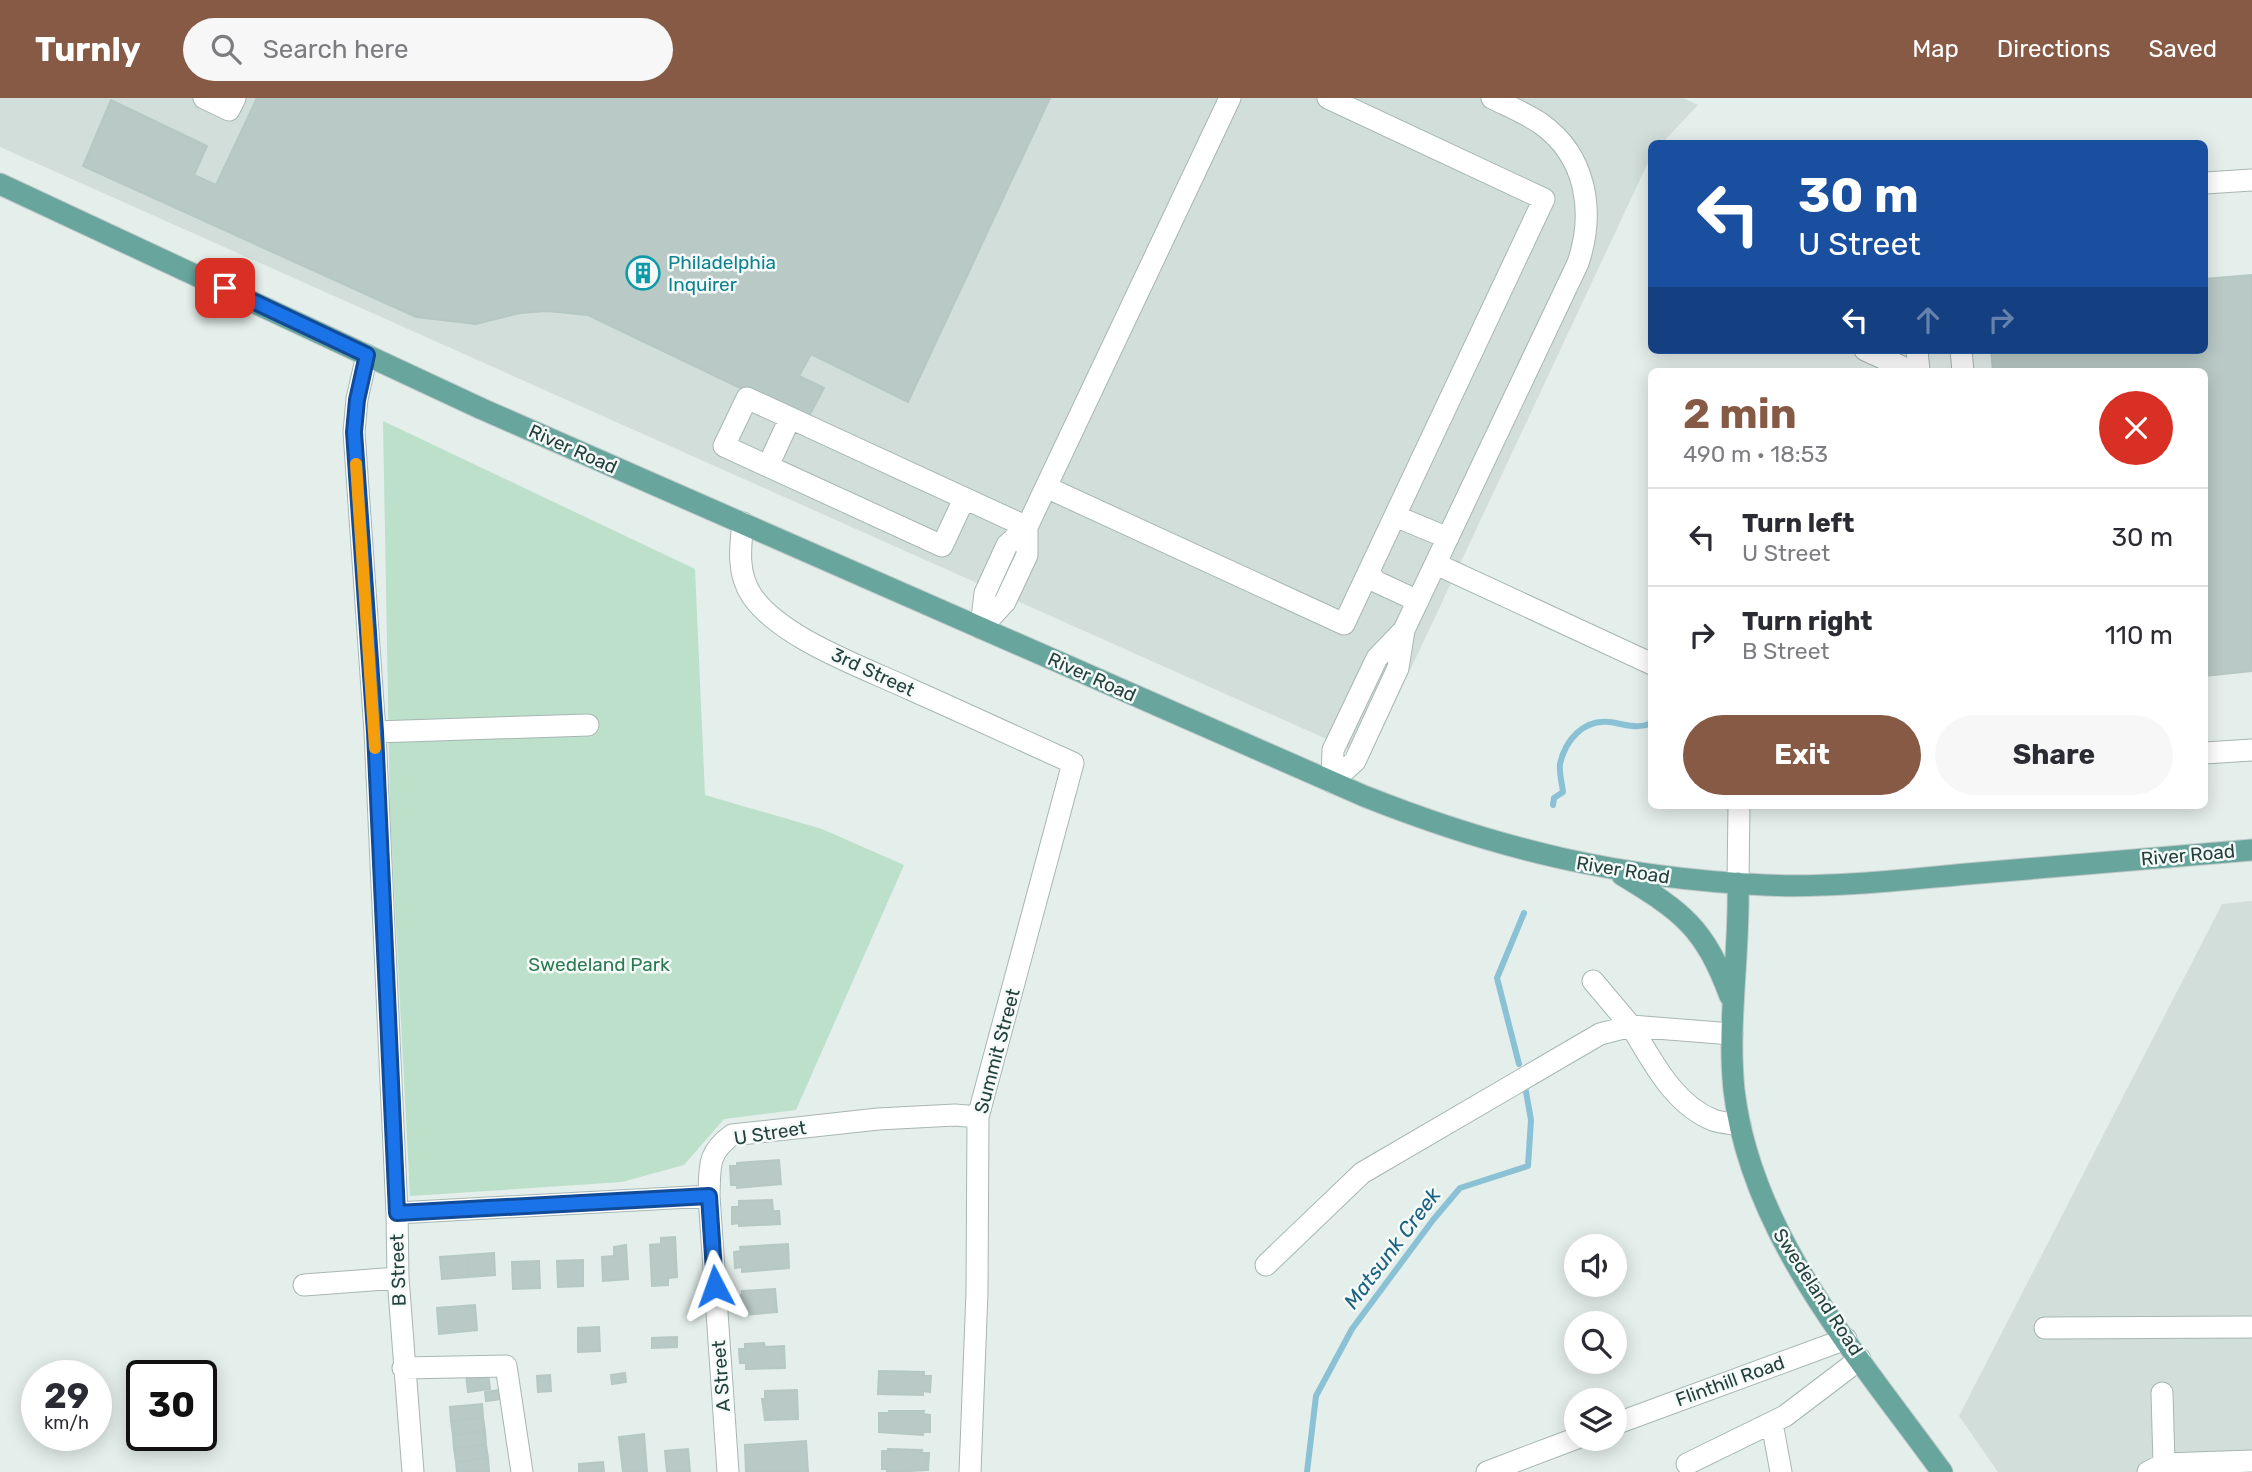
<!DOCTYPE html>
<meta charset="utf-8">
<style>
body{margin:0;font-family:Rubik,sans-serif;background:#f7f7f7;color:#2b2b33;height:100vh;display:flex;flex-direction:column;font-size:26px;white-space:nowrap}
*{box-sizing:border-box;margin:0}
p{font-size:23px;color:#7c7c81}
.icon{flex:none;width:38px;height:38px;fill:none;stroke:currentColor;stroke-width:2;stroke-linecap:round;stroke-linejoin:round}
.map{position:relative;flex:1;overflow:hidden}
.drawer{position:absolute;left:1648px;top:270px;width:560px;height:441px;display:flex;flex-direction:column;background:#fff;border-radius:10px;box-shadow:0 4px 18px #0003}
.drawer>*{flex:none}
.banner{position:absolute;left:1648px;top:42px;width:560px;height:214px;border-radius:10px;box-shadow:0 4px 18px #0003;background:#1a4fa0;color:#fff;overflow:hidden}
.controls{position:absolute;left:1564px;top:1136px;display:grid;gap:14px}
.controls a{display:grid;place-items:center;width:63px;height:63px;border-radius:50%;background:#fff;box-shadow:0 4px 18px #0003;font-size:35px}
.speed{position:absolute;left:21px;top:1262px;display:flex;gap:14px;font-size:35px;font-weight:700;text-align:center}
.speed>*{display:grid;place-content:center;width:91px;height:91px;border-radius:50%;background:#fff;box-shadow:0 4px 18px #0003;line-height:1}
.speed small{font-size:18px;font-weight:400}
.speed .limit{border:4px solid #111;border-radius:10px;background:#fff;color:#111}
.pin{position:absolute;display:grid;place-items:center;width:60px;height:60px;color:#fff;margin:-30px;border-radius:14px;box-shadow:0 4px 10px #0006}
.me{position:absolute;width:77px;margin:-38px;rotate:356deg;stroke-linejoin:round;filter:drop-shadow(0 0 5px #0008)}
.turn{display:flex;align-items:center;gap:24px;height:147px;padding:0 35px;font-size:32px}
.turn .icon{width:91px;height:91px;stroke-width:2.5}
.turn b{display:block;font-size:49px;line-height:60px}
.lanes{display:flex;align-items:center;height:66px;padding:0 35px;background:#0003;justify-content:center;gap:35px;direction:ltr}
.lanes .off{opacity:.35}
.round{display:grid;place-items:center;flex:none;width:74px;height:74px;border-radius:37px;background:#f7f7f7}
.summary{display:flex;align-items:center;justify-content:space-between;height:119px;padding:0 35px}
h1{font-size:42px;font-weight:700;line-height:52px;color:#875a45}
.primary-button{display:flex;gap:14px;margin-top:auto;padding:14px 35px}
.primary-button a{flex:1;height:80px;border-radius:42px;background:#875a45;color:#fff;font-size:28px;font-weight:700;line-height:80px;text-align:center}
.primary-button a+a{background:#f7f7f7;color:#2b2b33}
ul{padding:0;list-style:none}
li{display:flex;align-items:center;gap:21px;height:98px;padding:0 35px;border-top:2px solid #e1e1e2}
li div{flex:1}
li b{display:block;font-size:26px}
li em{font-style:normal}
header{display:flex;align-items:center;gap:42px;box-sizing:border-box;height:98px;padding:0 35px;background:#875a45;color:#fff}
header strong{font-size:33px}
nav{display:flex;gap:38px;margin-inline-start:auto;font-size:24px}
.search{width:490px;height:63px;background:#f7f7f7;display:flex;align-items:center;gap:18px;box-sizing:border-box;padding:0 24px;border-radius:38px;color:#7c7c81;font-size:26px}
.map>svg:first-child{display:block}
</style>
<header>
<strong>Turnly</strong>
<div class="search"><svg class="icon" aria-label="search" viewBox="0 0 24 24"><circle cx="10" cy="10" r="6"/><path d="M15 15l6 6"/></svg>Search here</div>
<nav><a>Map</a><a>Directions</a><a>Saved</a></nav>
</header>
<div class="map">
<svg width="2252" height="1374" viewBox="0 0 2252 1374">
<rect width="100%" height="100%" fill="#e4eeeb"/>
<!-- built -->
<path fill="#d2deda" d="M0 0H1683L1698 7 1662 45 1652 46V56L1369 660 0 49Z
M2252 803V1374H1998L1959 1318 2222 806Z"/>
<!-- green -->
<path fill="#bde0ca" d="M383 323 695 471 705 697 822 731 904 767 796 1012 724 1021 684 1067 622 1084 410 1098 390 713Z"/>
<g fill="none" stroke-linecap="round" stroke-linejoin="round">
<!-- stream -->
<path stroke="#8bc1d5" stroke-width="6" d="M1553 707 1554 700 1563 694C1562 685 1559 675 1560 666 1565 643 1583 621 1609 624 1626 626 1636 632 1652 625
M1519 966 1497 880 1524 815
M1307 1374 1316 1298 1352 1231 1433 1122 1460 1090 1528 1068 1531 1022 1525 988"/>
</g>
<!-- building -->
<path fill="#b9c9c5" stroke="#b6c8c3" stroke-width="2" d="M257 0H1050L908 304 811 256 799 278 824 290 807 322 588 217 547 213 520 215 476 226 416 219 83 68 111 2 207 48 194 77 216 87Z
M2252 177V573L2205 578V273H1993L1991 252H2205V181Z
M779 1062 781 1086 737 1090V1087H731L730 1068H737V1065Z
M772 1102 773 1113H779L780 1126 739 1128V1125L732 1126V1109H739V1103Z
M675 1139 677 1179 668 1180V1187L652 1188 650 1147 661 1146V1140Z
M788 1146 789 1170 742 1174V1169L735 1170 734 1154 741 1153 740 1149Z
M626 1147 628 1181 603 1183 602 1159 614 1158V1149Z
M494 1155 495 1177 469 1179 467 1157Z
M467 1157 469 1179 442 1181 440 1159Z
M583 1162V1188L558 1189 557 1163Z
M539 1163 540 1190 513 1191 512 1164Z
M775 1191 777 1214 744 1217 743 1213 737 1214 736 1198 742 1197V1193Z
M475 1207 477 1232 439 1236 437 1210Z
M599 1229 600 1253 578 1254V1230Z
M677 1239V1249L652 1250V1240Z
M764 1245 765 1249 784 1248 785 1270 746 1271V1265H740L739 1251H745V1246Z
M879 1273 924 1274V1278H931L930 1294 923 1293V1297L878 1296Z
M488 1274 490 1291 468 1294 466 1276Z
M625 1275 626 1284 612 1286 611 1277Z
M550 1277 551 1293 538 1294 537 1278Z
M500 1292 501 1301 486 1303 485 1294Z
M797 1292 798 1321 765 1322 762 1301H765V1293Z
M482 1306 483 1319 451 1323 450 1309Z
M889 1313H924L923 1316 930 1317V1334H923V1337L879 1334V1315H889Z
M483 1319 485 1333 453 1337 451 1323Z
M485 1333 486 1347 454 1350 453 1337Z
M644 1336 647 1374H623L619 1339Z
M806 1343 808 1374H746L745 1347Z
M486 1347 488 1360 456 1364 454 1350Z
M688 1351 690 1374H667L665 1353Z
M888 1351 922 1352 921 1355H929L928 1372 890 1374H887V1371H882V1353H888Z
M488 1360 489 1374H457L456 1364Z
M603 1364 604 1374H579V1366Z"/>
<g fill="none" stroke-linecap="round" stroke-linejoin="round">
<defs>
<path id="minor" d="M204 0 229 12 235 0
M2205 85 2252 82
M1865 252 1911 273
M1917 252 1919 273
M1961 252 1963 273
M367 257 357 301 354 334 375 634 397 1115 398 1180 413 1374
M768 368 790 320
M1046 389 1344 526 1544 101 1328 0
M964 401 942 448 724 348 747 300 1027 429
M1395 418 1448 440
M743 425C740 450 737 476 752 498 782 541 865 570 912 592 966 616 1020 641 1073 665L978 1019 977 1194 970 1374
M1436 466 1652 566
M1368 475 1377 484 1418 503
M981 530 985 495 1007 447 1027 429 1230 0
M981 530 1005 504 1027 457V429
M375 634 588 627
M2205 655 2252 652
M1332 684 1355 663 1398 570 1404 532 1578 165C1595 114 1587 58 1540 25 1525 15 1508 8 1492 0
M1332 684 1333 652 1377 560 1404 532
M1738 785 1739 707
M1593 883 1631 928 1732 936
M709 1098 728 1374
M397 1115 709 1098C710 1069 707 1055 732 1037L878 1021 955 1017 978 1019
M1266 1167 1362 1075 1600 936 1631 928C1652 962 1673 1006 1713 1022 1721 1025 1731 1025 1740 1027
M304 1187 398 1180
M2045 1230 2252 1229
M403 1270 506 1268 522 1374
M2162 1295 2164 1366
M1772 1325 1781 1374
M1615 1326 1846 1241
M1687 1366 1785 1318 1860 1261
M1487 1374 1577 1340
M2148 1374 2164 1366 2252 1363"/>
<path id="major" d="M0 86 482 311 1364 698C1500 752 1619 780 1765 787 1833 790 1900 782 1967 776 2062 768 2157 760 2252 752
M1622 777C1683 814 1704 829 1730 898
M1738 785C1740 854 1727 923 1734 992 1751 1138 1859 1259 1942 1374"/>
</defs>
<!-- minor casing -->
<use href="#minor" stroke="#a6b7b3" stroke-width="23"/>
<!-- major casing -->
<use href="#major" stroke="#c1cac9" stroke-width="23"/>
<!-- minor -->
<use href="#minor" stroke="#fff" stroke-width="21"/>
<!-- major -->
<use href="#major" stroke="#67a59d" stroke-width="21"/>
</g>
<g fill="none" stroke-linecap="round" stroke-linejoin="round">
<defs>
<path id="route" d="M225 190 367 257 357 302 354 334 375 634 397 1115 709 1098 715 1188"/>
</defs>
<!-- route casing -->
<use href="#route" stroke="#114b97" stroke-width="18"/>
<!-- route -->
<use href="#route" stroke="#1a73e8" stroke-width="12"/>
<!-- slow -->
<path stroke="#f59e0b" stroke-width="12" d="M356 366 375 650"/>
</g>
<!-- icons -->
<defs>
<symbol id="building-ring" viewBox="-11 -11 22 22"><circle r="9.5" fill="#f5faf8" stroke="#0f9aa8" stroke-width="1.5"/><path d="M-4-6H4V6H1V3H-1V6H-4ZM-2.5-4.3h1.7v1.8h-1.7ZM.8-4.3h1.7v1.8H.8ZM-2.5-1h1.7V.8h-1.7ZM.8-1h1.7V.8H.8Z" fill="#0f9aa8"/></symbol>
</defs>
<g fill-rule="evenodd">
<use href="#building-ring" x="624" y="156" width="38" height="38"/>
</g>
<g text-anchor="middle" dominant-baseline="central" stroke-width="5" stroke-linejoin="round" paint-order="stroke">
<!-- culture labels -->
<g font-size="19" fill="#0d838f" stroke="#f5faf8" text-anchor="start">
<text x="668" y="164">Philadelphia<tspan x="668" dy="22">Inquirer</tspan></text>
</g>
<!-- street labels -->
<g font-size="19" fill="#23413d" stroke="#f5faf8">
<text transform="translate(573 351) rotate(24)">River Road</text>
<text transform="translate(873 574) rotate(25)">3rd Street</text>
<text transform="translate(1092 579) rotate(24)">River Road</text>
<text transform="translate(2188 757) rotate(-5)">River Road</text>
<text transform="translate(1623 772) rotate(9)">River Road</text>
<text transform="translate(997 953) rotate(-75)">Summit Street</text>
<text transform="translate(770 1035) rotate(-9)">U Street</text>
<text transform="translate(398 1172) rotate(-92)">B Street</text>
<text transform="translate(1818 1194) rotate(57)">Swedeland Road</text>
<text transform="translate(721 1278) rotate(-94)">A Street</text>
<text transform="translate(1730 1283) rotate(-20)">Flinthill Road</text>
</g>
<!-- park labels -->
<g font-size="19" fill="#2b7a53" stroke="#f5faf8">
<text x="599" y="866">Swedeland Park</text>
</g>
<!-- water labels -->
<g font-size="21" font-style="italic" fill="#1a6380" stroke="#f5faf8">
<text transform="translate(1392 1150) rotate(-53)">Matsunk Creek</text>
</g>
</g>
</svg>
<div class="controls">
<a><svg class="icon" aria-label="sound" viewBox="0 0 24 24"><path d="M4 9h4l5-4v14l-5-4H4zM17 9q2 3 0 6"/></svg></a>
<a><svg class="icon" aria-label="search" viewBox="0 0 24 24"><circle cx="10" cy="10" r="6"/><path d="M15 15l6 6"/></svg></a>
<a><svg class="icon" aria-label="layers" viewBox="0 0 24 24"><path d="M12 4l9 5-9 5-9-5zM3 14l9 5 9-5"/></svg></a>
</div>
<div class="speed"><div>29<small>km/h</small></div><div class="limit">30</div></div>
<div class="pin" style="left:225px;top:190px;background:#d93025"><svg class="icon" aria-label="arrive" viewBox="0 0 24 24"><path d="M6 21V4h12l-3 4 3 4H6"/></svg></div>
<svg class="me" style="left:715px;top:1188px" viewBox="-20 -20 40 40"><path d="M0-17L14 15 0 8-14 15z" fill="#1a73e8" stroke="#fff" stroke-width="4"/></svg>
<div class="banner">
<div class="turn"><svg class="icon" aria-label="left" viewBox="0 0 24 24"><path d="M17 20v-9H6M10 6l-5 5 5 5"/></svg><div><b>30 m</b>U Street</div></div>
<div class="lanes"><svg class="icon" aria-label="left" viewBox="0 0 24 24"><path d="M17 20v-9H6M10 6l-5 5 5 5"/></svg><svg class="icon off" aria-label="ahead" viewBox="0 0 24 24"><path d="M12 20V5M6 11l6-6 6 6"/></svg><svg class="icon off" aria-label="right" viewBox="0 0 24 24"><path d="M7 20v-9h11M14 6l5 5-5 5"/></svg></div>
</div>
<section class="drawer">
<div class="summary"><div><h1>2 min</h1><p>490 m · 18:53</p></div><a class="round" style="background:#d93025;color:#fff"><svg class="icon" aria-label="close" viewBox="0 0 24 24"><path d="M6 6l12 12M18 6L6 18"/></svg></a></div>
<ul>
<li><svg class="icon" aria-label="left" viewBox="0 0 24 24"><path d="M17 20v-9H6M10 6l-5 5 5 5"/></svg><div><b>Turn left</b><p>U Street</p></div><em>30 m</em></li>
<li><svg class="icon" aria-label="right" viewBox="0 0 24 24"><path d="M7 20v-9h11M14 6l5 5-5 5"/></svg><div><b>Turn right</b><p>B Street</p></div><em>110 m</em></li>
</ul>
<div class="primary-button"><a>Exit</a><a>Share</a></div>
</section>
</div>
